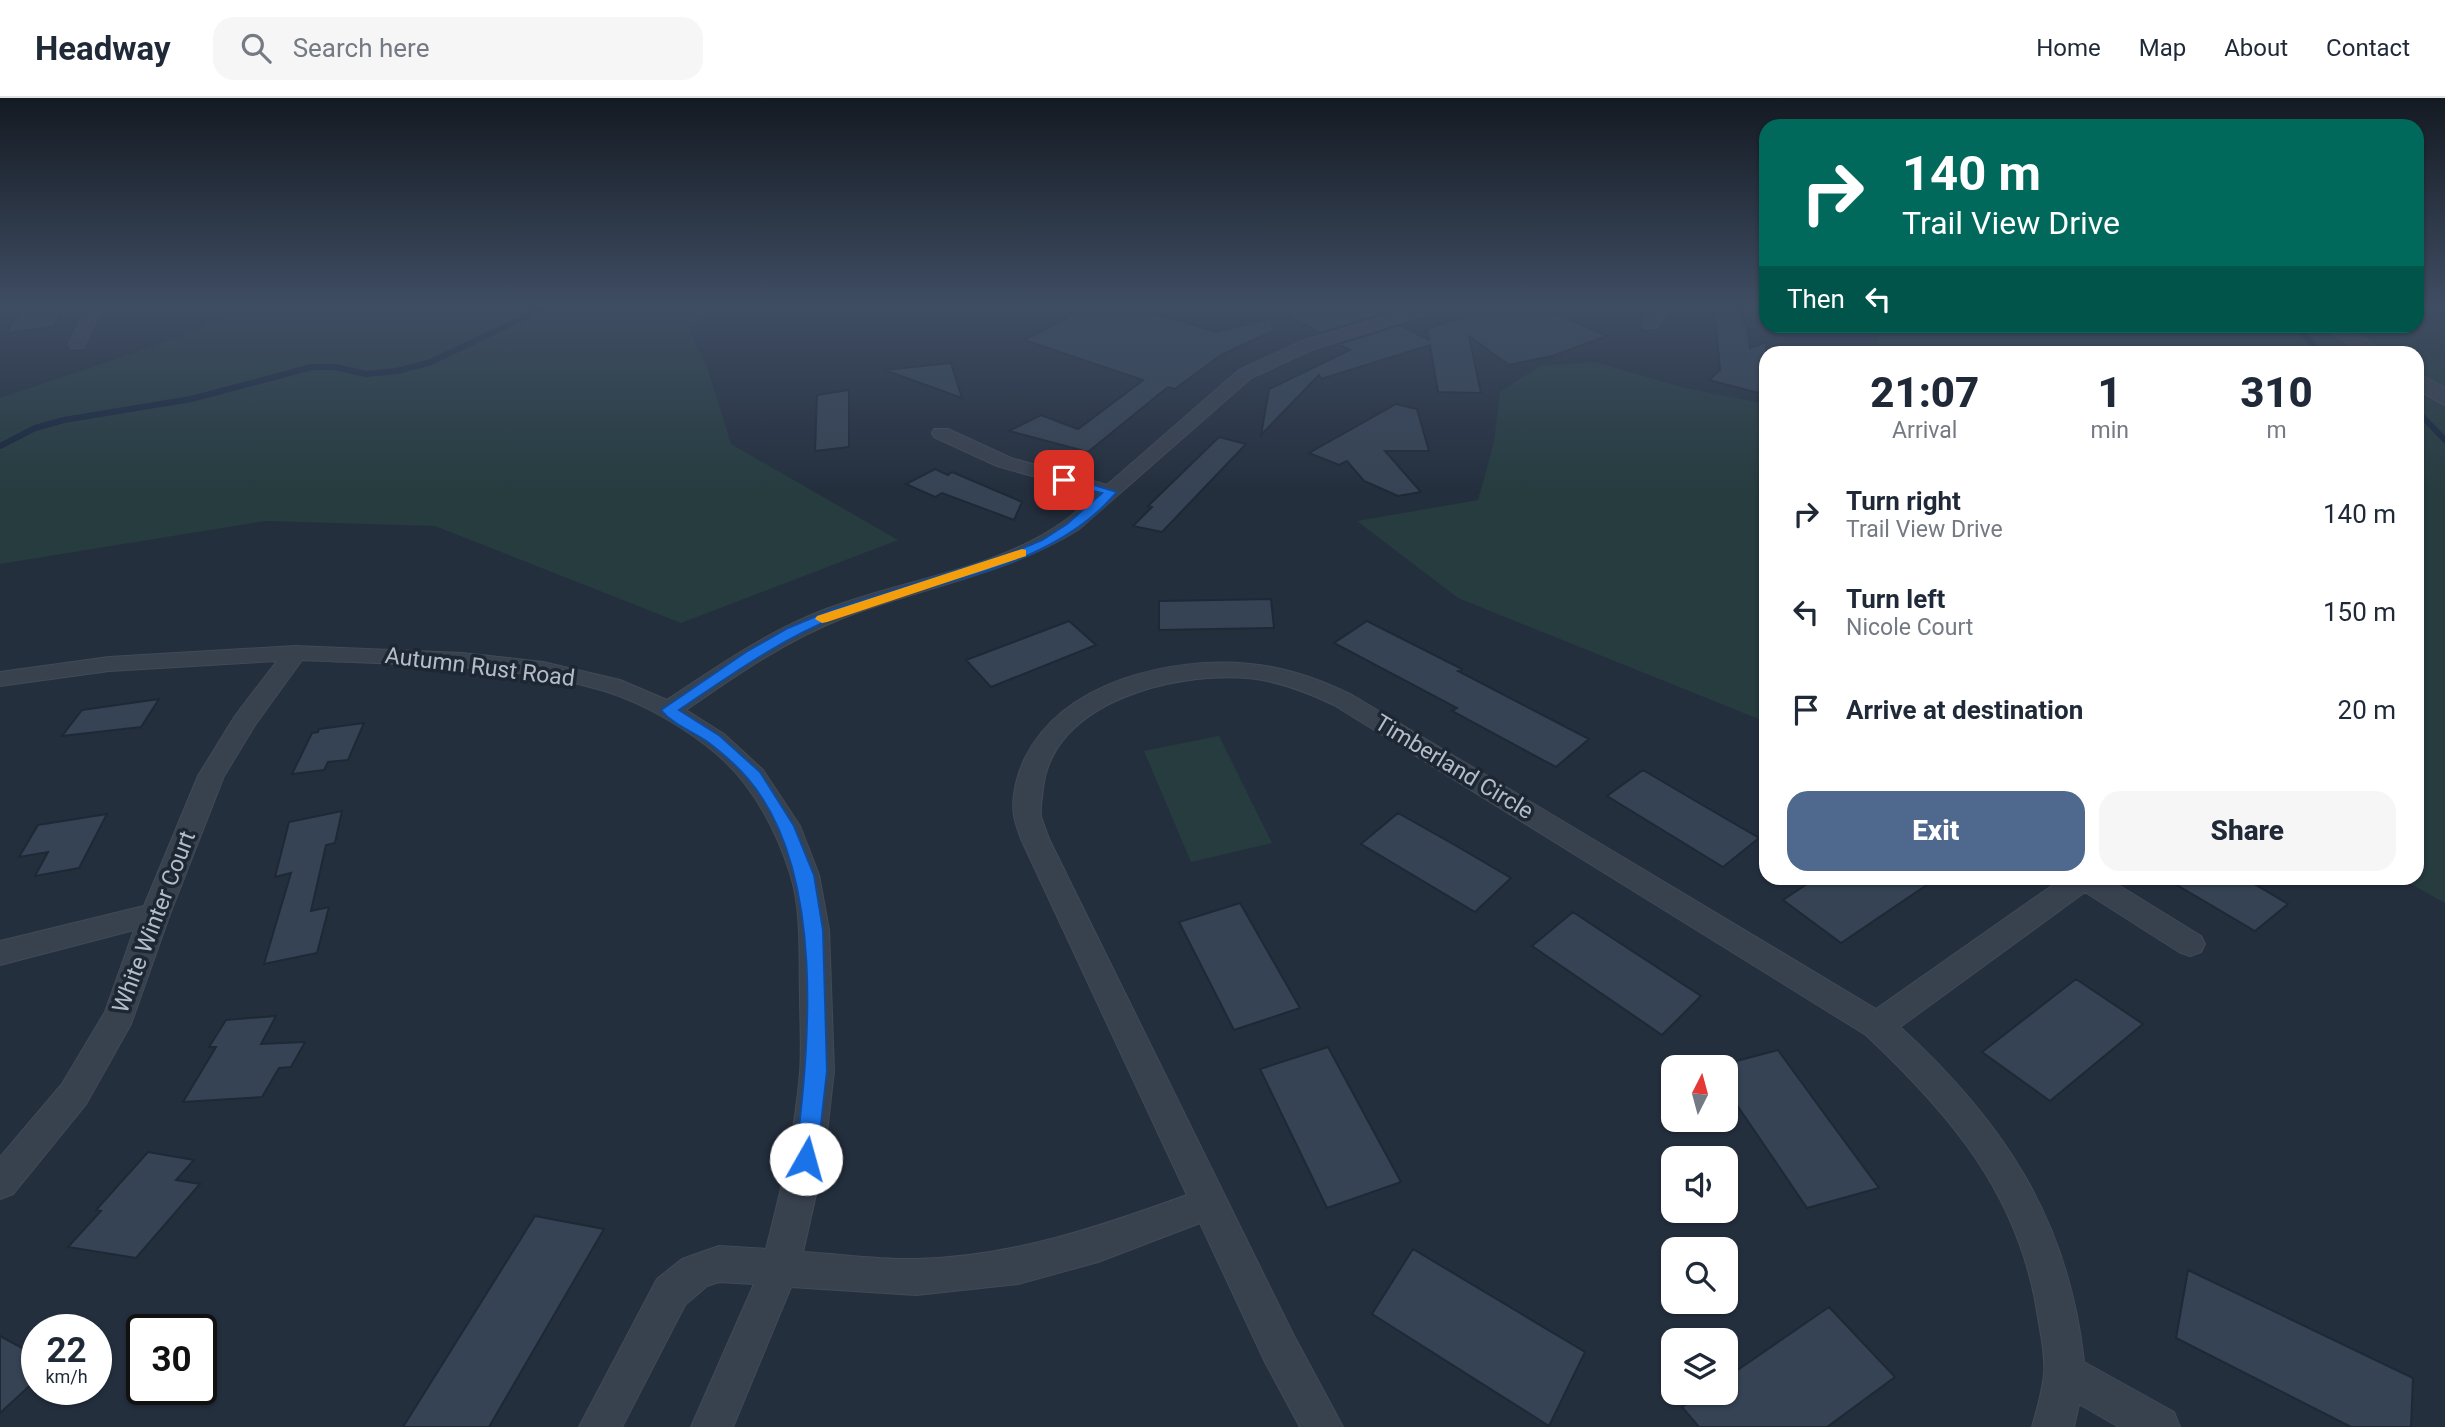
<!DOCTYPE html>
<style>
body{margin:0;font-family:Roboto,sans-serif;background:#f6f6f7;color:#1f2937;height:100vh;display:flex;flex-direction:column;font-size:26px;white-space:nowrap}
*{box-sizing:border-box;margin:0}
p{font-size:23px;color:#747a83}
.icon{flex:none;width:38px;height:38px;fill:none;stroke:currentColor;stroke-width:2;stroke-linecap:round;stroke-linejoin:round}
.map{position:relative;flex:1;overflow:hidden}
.sheet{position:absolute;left:1759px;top:248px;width:665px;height:539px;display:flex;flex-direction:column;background:#fff;border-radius:21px;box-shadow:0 2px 5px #0004}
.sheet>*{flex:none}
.guide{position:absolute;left:1759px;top:21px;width:665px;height:214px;border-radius:21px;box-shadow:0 2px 5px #0004;background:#00695c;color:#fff;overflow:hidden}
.needle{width:46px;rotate:6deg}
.buttons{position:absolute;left:1661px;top:957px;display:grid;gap:14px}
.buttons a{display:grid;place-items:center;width:77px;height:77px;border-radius:14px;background:#fff;box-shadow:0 2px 5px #0004;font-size:35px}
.speed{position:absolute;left:21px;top:1216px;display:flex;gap:14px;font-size:35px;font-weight:700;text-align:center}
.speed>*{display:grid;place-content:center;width:91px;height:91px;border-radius:50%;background:#fff;box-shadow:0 2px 5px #0004;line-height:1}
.speed small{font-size:18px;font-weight:400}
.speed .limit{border:4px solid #111;border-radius:10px;background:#fff;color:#111}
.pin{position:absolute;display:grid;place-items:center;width:60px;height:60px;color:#fff;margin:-30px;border-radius:14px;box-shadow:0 4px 10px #0006}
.me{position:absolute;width:77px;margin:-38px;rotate:7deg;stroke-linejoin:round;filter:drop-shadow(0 0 5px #0008)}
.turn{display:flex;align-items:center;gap:24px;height:147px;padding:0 28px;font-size:32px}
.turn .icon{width:91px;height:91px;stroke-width:2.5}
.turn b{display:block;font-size:49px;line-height:60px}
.then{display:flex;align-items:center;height:66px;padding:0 28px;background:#0003;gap:14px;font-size:26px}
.eta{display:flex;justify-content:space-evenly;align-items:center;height:119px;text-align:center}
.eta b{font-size:42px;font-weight:800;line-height:49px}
.cta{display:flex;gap:14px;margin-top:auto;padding:14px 28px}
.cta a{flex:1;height:80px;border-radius:21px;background:#4f688e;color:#fff;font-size:28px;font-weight:800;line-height:80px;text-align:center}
.cta a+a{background:#f6f6f7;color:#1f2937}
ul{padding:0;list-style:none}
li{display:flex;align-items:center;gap:21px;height:98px;padding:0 28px}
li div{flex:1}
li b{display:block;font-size:26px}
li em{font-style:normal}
header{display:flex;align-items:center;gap:42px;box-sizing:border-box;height:98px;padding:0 35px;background:#fff;border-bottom:2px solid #e0e1e3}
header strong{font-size:33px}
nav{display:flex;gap:38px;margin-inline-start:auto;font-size:24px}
.search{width:490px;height:63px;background:#f6f6f7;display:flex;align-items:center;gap:18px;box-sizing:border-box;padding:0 24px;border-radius:21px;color:#747a83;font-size:26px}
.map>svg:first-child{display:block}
</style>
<header>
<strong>Headway</strong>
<div class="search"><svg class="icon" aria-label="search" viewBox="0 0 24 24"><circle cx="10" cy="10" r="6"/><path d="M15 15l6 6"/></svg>Search here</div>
<nav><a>Home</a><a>Map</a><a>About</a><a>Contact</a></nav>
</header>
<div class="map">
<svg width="2445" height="1329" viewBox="0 0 2445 1329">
<rect width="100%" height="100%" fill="#242f3e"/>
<!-- green -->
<path fill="#263c3f" d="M266 206H717L689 232 708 272 731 346 898 442 681 525 435 428 265 423 0 466V300L134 255Z
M2417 206H2445V805L2402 781 2417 780V256H1872L1882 228H2417Z
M1595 264 1681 289 1766 306V624L1458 500 1357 423 1478 402 1494 344 1500 294 1540 268Z
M1219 638 1272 745 1191 764 1144 653Z"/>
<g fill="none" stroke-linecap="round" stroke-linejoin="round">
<!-- stream -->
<path stroke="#17263c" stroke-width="6" d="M2297 228 2314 248 2327 256
M2417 313 2445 342
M0 348 35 330 64 322 191 301 312 269H335L366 276 397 273 431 264 552 206"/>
</g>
<!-- building -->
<path fill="#364354" stroke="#1f2835" stroke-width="2" d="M25 206H66L53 229 6 235Z
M1095 206H1108L1145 217 1150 214 1216 234 1271 220 1275 232 1221 257 1175 291 1168 289 1088 354 1009 333 1041 317 1078 331 1143 282 1024 242Z
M1324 206H1361L1381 217 1320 235 1286 216Z
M1503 206H1532L1607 238 1552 258 1509 267 1469 238 1481 295 1438 294 1430 247 1321 281 1319 277 1261 337 1269 291 1350 252 1339 246 1400 227 1429 242 1427 231Z
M1714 206H1733L1747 229 1750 250 1766 244V287L1758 295 1709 282 1720 272Z
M951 265 962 300 884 272Z
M849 292V349L815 353 817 297Z
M1396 306 1417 311 1429 353H1385L1421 394 1398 398 1364 383 1347 363 1339 367 1309 355Z
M1219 339 1246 346 1162 434 1133 428 1152 409 1148 408Z
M935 371 948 377 952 374 1022 404 1014 422 942 395 935 399 906 386Z
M1271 501 1274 530 1159 532V503Z
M1069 523 1096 547 991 589 966 562Z
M1367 523 1462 571 1458 573 1589 641 1556 669 1452 613 1457 610 1334 545Z
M159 601 141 629 62 638 82 612Z
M364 625 348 662 328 664 324 672 292 676 312 635 318 634 319 631Z
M1643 672 1699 705 1759 740 1723 769 1607 698Z
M342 713 335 745 326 747 311 813 329 809 317 855 264 866 291 775 275 779 289 724Z
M1398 715 1453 746 1511 780 1475 814 1361 746Z
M107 716 79 770 35 778 48 754 19 759 38 727Z
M1816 780H1937L1841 845 1783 802Z
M2165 780H2244L2288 806 2255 833Z
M1240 805 1300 910 1234 932 1179 824Z
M1573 814 1603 834 1701 898 1662 937 1532 848Z
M2076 881 2143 926 2050 1003 1982 954Z
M276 918 261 946 305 944 291 969 279 970 262 999 183 1004 216 949H209L226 922Z
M1328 949 1401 1084 1327 1110 1260 971Z
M1778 952 1826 1018 1879 1090 1807 1110 1726 991V970H1710Z
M148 1054 194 1062 176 1082 200 1086 136 1160 68 1149 101 1113 96 1112Z
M535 1118 604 1131 489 1329H403Z
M1413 1151 1585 1254 1549 1328 1372 1216Z
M2188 1172 2413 1280 2411 1329H2351L2176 1240Z
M1829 1209 1895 1279 1827 1329H1699L1682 1309 1704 1295H1726V1280Z
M0 1238 37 1258V1281L0 1315Z"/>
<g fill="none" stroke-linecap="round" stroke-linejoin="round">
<defs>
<path id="minor" d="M88 206H104L83 250H71L69 246Z
M1426 206H1451L1449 209 1314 251 1251 280 1078 432C1005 477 922 489 843 520 787 542 736 577 686 612L724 636 763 672 800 728 819 777 829 832 834 973 824 1061 803 1154C840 1156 879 1162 916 1161 1011 1159 1099 1129 1187 1097L1022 743C1019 735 1015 726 1014 717 1011 699 1017 677 1025 660 1063 584 1170 558 1250 566 1285 569 1320 581 1352 597L1876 911 2063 780H2107L2201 838 2205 846 2201 854 2190 858 2179 854 2085 794 1900 929C2003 1023 2069 1122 2084 1264L2174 1314 2180 1329H2119L2079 1306 2074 1329H2032C2037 1312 2042 1294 2044 1277 2046 1256 2040 1233 2037 1213 2018 1095 1950 1016 1866 937L1334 607C1307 594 1279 583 1248 580 1175 574 1052 603 1043 691 1042 700 1040 709 1041 718 1043 726 1047 735 1050 743L1293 1236 1343 1329H1300L1265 1264 1200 1125 1098 1164 1018 1186 916 1197 791 1189 733 1329H691L754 1186 719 1184 707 1188 685 1207 622 1329H579L657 1181 682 1161 719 1148 766 1151C781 1093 795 1035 800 975 802 949 800 922 800 896 799 856 802 813 790 775 780 744 765 712 745 686 715 645 649 606 601 592 504 564 401 567 302 562L255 627 224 678 170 816 131 926 86 1006 13 1096 0 1101V1059L62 986 105 914 134 832 0 867V843L144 808 198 678 235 618 277 563 109 573 0 588V574L109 559 295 548 462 555 543 564 620 582 667 602C718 568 771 531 829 510 905 481 995 472 1063 424 1075 416 1085 405 1096 396L997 368 934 339 932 335 934 331H948L1011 360 1107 387 1239 272 1302 243Z
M1655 206H1671L1670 213 1656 230H1644L1642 227 1654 212Z"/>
<path id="tertiary" d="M2324 228H2347L2386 256H2361Z
M2417 275 2445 290V307L2417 292Z"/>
</defs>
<!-- minor casing -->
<use href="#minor" stroke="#414a57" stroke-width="2"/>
<!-- tertiary casing -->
<use href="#tertiary" stroke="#414a57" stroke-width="2"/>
<!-- minor -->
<use href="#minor" fill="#38414e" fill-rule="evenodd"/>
<!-- tertiary -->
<use href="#tertiary" fill="#38414e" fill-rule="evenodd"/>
</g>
<!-- sky -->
<linearGradient id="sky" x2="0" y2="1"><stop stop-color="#141a22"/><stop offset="0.53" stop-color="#3f4d63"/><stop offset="1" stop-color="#3f4d63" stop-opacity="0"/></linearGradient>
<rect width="2445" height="392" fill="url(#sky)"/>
<!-- route -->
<path fill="#1a73e8" stroke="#114b97" stroke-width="2" d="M1064 378 1117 394C1048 475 933 481 839 518 781 541 731 577 679 612L720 638 760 674 794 728 814 777 823 832 827 973 817 1061 814 1068 806 1071 798 1068 795 1061C810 950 826 773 748 681 738 669 722 655 709 645 694 634 673 627 661 612L746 554 788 530 831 512 1011 455 1042 442 1067 426 1102 395 1060 385 1058 382Z"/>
<!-- slow -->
<path fill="#f59e0b" d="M1022 451 1026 452V458L827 524 822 525 815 521 817 518Z"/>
<g text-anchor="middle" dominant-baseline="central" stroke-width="7" stroke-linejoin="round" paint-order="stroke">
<!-- street labels -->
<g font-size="23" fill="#b4bcc9" stroke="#1d2633">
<text transform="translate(480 569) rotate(7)">Autumn Rust Road</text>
<text transform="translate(1454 669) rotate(31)">Timberland Circle</text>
<text transform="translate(154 824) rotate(-69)">White Winter Court</text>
</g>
</g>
</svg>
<div class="buttons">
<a><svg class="needle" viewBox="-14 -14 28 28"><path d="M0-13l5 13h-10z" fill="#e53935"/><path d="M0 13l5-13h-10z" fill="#747a83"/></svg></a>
<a><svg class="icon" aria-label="sound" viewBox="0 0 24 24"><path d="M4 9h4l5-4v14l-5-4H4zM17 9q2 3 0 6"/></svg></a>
<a><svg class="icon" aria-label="search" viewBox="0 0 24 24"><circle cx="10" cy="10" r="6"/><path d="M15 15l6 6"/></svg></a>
<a><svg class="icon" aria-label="layers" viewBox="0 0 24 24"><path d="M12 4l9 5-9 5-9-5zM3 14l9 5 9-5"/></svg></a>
</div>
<div class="speed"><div>22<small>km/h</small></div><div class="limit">30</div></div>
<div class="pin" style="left:1064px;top:382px;background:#d93025"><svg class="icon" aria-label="arrive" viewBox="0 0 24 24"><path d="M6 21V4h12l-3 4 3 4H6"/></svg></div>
<svg class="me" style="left:806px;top:1061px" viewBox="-20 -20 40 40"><circle r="19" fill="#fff"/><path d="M0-13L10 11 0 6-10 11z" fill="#1a73e8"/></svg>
<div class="guide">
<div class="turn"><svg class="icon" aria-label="right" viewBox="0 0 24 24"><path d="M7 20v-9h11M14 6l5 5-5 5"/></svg><div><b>140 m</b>Trail View Drive</div></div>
<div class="then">Then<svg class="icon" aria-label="left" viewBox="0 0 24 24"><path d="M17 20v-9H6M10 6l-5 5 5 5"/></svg></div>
</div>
<section class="sheet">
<div class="eta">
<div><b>21:07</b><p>Arrival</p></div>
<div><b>1</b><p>min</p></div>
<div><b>310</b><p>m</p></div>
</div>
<ul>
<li><svg class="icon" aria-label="right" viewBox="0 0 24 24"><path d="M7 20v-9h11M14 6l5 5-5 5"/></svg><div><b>Turn right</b><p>Trail View Drive</p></div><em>140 m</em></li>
<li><svg class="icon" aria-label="left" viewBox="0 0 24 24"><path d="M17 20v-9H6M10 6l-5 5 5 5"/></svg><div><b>Turn left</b><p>Nicole Court</p></div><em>150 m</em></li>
<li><svg class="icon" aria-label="arrive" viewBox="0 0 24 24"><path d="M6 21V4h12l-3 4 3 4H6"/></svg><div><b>Arrive at destination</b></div><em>20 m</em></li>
</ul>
<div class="cta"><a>Exit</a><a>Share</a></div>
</section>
</div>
